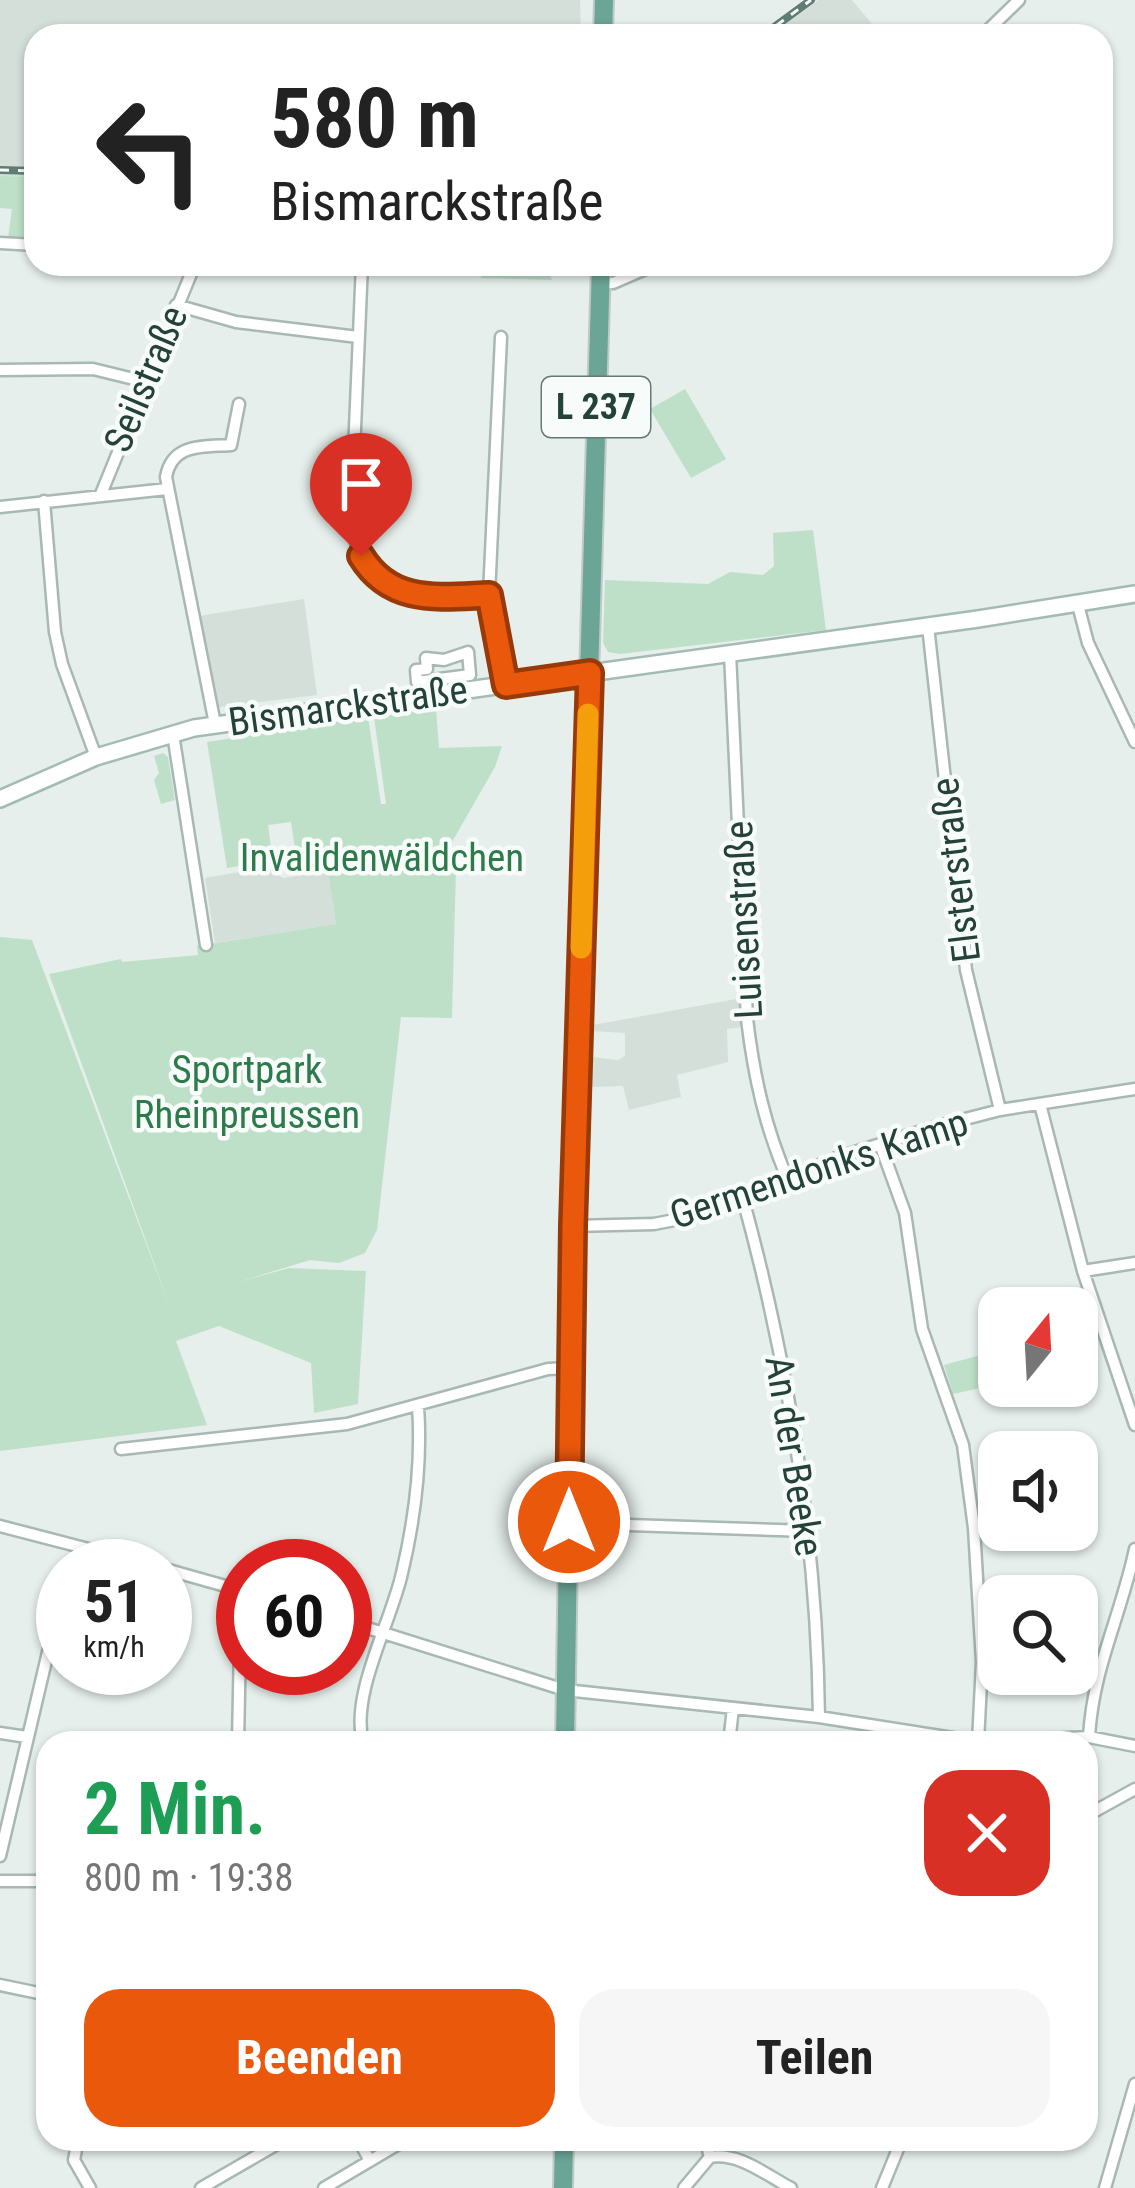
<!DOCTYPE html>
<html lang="de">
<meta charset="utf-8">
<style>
body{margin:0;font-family:"Roboto Condensed",sans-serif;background:#f6f6f6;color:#222;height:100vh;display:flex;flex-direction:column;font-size:45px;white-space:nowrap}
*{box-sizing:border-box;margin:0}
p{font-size:39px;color:#767676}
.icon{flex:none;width:66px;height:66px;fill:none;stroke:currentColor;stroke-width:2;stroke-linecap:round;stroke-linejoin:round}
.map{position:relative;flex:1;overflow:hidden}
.side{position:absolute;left:36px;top:1731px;width:1062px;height:420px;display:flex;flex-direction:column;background:#fff;border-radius:36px;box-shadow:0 3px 9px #0004}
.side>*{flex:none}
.top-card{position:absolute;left:24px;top:24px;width:1089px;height:252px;border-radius:36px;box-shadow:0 3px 9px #0004;background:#fff;color:#222;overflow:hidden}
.needle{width:78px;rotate:18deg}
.tools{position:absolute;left:978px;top:1287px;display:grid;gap:24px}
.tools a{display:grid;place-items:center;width:120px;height:120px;border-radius:24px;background:#fff;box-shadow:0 3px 9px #0004;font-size:60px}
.speed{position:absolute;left:36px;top:1539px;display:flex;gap:24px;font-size:60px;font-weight:700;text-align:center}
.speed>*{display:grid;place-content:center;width:156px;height:156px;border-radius:50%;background:#fff;box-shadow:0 3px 9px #0004;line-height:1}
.speed small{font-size:30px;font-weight:400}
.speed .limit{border:18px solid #d22;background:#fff;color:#111}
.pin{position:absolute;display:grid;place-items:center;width:102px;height:102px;color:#fff;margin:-123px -51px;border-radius:50% 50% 50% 0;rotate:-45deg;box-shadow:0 0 12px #0007}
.pin .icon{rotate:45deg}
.me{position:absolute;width:132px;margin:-66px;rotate:0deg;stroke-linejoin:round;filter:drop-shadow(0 0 9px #0008)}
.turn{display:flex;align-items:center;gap:42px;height:252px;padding:0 48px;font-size:54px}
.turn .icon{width:156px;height:156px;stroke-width:2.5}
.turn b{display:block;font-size:84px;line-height:102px}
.round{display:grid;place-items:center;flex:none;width:126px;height:126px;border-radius:36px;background:#f6f6f6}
.headline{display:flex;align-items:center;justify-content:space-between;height:204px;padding:0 48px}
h1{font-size:72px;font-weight:700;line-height:90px;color:#1e9e55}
.action{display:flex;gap:24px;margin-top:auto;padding:24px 48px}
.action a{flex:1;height:138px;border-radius:36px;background:#ea580c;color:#fff;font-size:48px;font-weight:700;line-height:138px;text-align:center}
.action a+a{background:#f6f6f6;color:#222}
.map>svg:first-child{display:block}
</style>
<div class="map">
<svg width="1135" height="2188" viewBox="0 0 1135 2188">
<rect width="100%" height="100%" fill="#e6efeb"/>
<!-- built -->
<path fill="#d4dfda" d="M0 0H580L581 36H36V177L0 176Z
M818 0H852L882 36H769Z
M304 599 317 695 219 707 198 616Z
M266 867 283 878 328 871 336 924 215 943 205 878Z
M742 998 743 1027 727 1029 728 1062 677 1075 681 1097 629 1110 623 1086 591 1087 593 1057 618 1060 625 1056V1033L593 1031V1025Z"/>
<!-- green -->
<path fill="#bfe0c8" d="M0 176 36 177V240L8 238 12 209 0 208Z
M481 267 548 271 552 280 481 278Z
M685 389 726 459 691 478 650 409Z
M813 530 826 630 620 654 608 652 603 643 605 580 708 584 730 572 763 575 774 566 773 533Z
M436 708 439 748 502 746 495 767 437 868 456 869 452 1018 401 1017 377 1230 365 1253 339 1263 310 1260 238 1282 289 1268 366 1271 358 1404 314 1413 311 1363 219 1326 176 1341 207 1425 0 1451V937L32 940 170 1307 49 974 121 959 122 962 198 955 197 946 336 924 328 872 312 874 308 854 296 856 291 822 268 825 273 861 227 868 207 742 368 717 381 804H386L374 717Z
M163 753 168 757 175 800 161 804 154 780 159 773 154 756Z
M999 1350V1384L953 1394 944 1365Z"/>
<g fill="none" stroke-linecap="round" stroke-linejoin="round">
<defs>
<path id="street" d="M982 36 1019 0
M0 243 36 245
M362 264 351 522C363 604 425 597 489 595
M487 264 601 269
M601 283H613L657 264
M176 305 236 322 358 337
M501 337 489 595 506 685
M0 370 93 369 146 382
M101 494 195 264
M44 501 55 632 62 664 96 757
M0 507 167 489
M1078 605 1088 643 1135 742
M928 626 966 970 1000 1110
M468 652 470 675 417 682 416 670 427 669 426 658 444 660Z
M730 653 747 1019C754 1077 765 1127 788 1180
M215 724 166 477C172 443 203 447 231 445L239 404
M173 734 206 945
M1040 1104 1083 1271 1135 1425
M880 1144 905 1213 922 1329 963 1445 974 1528 982 1662 978 1742
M743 1199C789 1367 817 1543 819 1717
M573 1226 654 1224 700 1215 839 1157 938 1126 1000 1110 1135 1089
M1083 1271 1135 1263
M121 1449 347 1424 548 1369 571 1368
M569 1523 808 1531
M0 1526 154 1566
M165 1569 243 1591
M345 1621 565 1690 819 1717 978 1742 1089 1737 1135 1746
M0 1733 27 1737
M1089 1737C1093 1667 1121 1616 1135 1549
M238 1743 241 1590
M363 1743C350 1694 391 1623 402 1573 415 1518 422 1462 418 1406
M729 1743 733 1708
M1086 1816 1135 1789
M0 1856 57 1614
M0 1881H48
M0 1985 48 1995
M78 2139 74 2160 90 2188
M358 2139 370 2161
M705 2139 710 2157
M710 2157C739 2152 766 2175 791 2188
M201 2188 286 2139
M324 2188 407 2139
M684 2188 710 2157
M882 2188 902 2139
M1105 2188 1135 2084"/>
<path id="secondary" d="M0 799 96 757 194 728 978 619 1135 594"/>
<path id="primary" d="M603 36 604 0
M565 1743 573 1226 601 264
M563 2188 564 2139"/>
</defs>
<!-- street casing -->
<use href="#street" stroke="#a8b8b2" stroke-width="15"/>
<!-- secondary casing -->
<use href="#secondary" stroke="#a4bbb3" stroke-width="20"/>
<!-- primary casing -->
<use href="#primary" stroke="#c2cac8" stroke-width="22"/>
<!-- street -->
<use href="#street" stroke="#fff" stroke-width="10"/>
<!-- secondary -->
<use href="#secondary" stroke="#fff" stroke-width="15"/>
<!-- primary -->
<use href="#primary" stroke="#6aa596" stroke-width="18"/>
<defs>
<path id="rail" d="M762 36 811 0
M0 170 36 171"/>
</defs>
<!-- rail casing -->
<use href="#rail" stroke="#5f7d75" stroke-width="8"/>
<!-- rail -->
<use href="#rail" stroke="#f7fbf9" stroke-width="3" stroke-dasharray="9" stroke-linecap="butt"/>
</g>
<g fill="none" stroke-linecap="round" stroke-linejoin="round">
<defs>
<path id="route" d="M361 556C391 605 439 597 489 595L506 685 590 673 573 1226 569 1522"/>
</defs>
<!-- route casing -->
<use href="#route" stroke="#983908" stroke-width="30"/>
<!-- route -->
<use href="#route" stroke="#ea580c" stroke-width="21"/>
<!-- slow -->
<path stroke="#f59e0b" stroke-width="21" d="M581 948 588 714"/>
</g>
<g text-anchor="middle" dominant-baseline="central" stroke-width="9" stroke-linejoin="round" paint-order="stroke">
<!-- shield labels -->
<rect fill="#f7fbf9" stroke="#637a73" stroke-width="3" x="542" y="377" width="108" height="60" rx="9"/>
<g font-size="36" font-weight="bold" fill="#24423a">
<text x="596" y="407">L 237</text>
</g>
<!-- street labels -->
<g font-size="39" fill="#24423a" stroke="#f7fbf9">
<text transform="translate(146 379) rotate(-67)">Seilstraße</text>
<text transform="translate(348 706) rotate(-8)">Bismarckstraße</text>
<text transform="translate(956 870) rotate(-97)">Elsterstraße</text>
<text transform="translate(744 920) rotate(-93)">Luisenstraße</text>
<text transform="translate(819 1169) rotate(-18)">Germendonks Kamp</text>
<text transform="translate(794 1456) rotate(81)">An der Beeke</text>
</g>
<!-- park labels -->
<g font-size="39" fill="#2d7a4b" stroke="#f7fbf9">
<text x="382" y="858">Invalidenwäldchen</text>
<text x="247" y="1070">Sportpark<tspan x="247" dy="45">Rheinpreussen</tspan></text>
</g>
</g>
</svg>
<div class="tools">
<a><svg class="needle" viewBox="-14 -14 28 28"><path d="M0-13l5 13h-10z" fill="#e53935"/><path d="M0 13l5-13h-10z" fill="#767676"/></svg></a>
<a><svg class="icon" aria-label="sound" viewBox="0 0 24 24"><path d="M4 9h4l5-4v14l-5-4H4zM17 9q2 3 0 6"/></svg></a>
<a><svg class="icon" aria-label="search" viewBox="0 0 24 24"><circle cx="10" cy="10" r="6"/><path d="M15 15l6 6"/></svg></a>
</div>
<div class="speed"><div>51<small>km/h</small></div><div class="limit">60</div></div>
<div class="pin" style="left:361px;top:556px;background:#d93025"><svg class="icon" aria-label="arrive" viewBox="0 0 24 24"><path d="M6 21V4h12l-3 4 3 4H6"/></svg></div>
<svg class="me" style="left:569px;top:1522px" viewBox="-20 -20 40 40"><circle r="17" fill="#ea580c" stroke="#fff" stroke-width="3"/><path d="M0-11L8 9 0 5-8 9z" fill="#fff"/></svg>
<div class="top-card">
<div class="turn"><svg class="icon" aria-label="left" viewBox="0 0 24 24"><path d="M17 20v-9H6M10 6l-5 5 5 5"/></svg><div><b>580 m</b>Bismarckstraße</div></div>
</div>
<section class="side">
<div class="headline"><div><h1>2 Min.</h1><p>800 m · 19:38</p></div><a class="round" style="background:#d93025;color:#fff"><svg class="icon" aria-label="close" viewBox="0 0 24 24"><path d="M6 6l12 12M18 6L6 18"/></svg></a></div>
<div class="action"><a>Beenden</a><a>Teilen</a></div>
</section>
</div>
